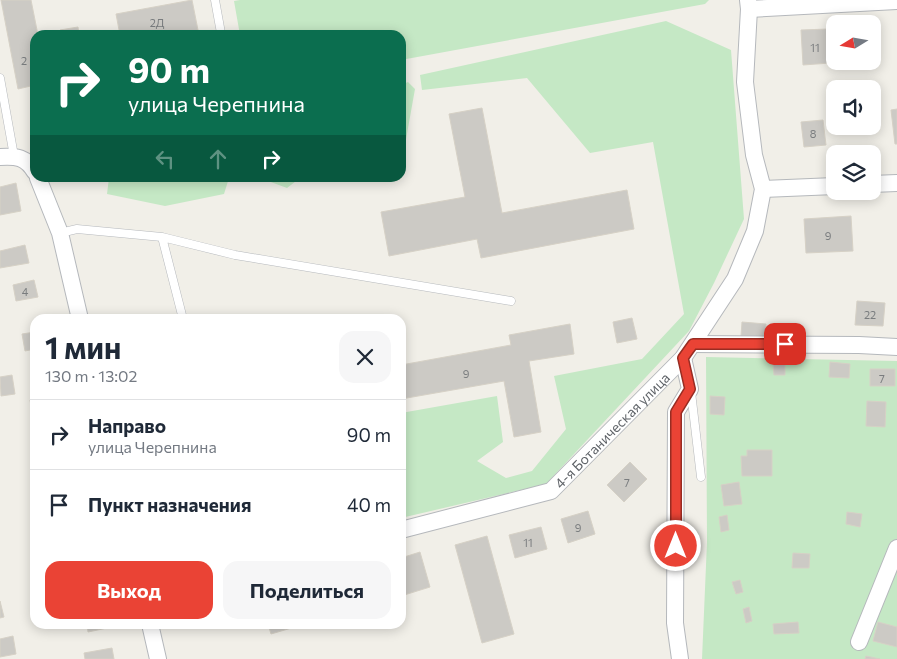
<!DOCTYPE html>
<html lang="ru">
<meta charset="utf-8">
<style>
body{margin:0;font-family:Commissioner,sans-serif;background:#f6f6f7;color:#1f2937;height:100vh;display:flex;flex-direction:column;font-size:19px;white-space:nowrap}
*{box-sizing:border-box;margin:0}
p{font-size:16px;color:#747a83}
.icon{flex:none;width:28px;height:28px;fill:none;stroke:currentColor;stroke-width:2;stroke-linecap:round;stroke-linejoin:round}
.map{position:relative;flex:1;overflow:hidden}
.side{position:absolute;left:30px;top:314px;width:376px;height:315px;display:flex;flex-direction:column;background:#fff;border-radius:15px;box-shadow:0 2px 12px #0003}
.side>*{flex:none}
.banner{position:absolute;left:30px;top:30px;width:376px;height:152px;border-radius:15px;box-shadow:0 2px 12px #0003;background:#0b6e4f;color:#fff;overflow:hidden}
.needle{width:32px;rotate:259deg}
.fabs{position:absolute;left:826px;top:15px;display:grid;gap:10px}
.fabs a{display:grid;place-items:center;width:55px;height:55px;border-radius:10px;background:#fff;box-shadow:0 2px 12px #0003;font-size:25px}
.pin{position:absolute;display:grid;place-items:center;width:42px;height:42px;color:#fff;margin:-21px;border-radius:10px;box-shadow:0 2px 8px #0006}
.me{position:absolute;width:55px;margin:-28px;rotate:0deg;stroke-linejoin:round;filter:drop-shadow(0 0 4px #0008)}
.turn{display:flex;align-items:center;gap:18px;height:105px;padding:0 15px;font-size:22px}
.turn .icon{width:65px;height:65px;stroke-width:2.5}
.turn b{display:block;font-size:35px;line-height:42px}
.lanes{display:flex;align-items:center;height:48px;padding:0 15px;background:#0003;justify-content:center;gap:25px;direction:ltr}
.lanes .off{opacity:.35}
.round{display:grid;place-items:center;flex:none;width:52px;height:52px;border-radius:15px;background:#f6f6f7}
.head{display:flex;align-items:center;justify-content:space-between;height:85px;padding:0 15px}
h1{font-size:30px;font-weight:700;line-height:38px}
.primary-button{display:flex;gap:10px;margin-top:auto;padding:10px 15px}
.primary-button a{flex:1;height:58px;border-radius:15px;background:#ea4335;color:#fff;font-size:20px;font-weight:700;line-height:58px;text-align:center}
.primary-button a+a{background:#f6f6f7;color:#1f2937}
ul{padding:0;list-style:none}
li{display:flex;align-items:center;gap:15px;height:70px;padding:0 15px;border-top:1px solid #e0e1e3}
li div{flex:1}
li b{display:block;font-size:19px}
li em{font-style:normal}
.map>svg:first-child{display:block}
</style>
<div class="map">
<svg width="897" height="659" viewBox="0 0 897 659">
<rect width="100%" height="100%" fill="#f1efe8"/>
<!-- green -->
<path fill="#c5e8c5" d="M240 0H709L705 4 401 60V35H240L234 1Z
M666 21 731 50 744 219 714 283 689 331 546 484 401 518V413L497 396 503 442 477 461 506 478 532 471 566 429 554 376 642 359 684 314 653 142 590 153 527 78 422 90 420 75Z
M408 82 415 89 403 156 401 154V85Z
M109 178H229L224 194 165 206 107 194Z
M260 178H300L287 188Z
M706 357 897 361V659H702L707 542Z"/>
<!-- building -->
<path fill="#cccac5" stroke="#d6d1c6" d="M1 0H31L38 35H35V85L18 89Z
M192 0 198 30 174 35H120L116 14Z
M78 27 79 35H61L60 30Z
M828 29 830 63 803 65 801 30Z
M877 36 879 58H872V37Z
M482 108 502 213 627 190 634 229 481 258 477 239 389 256 381 212 465 197 449 114Z
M897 109V144H895L891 110Z
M823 120 826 145 804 147 801 122Z
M16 183 21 211 0 215V187Z
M851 216 853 251 806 253 804 219Z
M25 245 29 263 0 268V251Z
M34 280 38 297 16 301 13 285Z
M857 301 885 303 883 326 855 325Z
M632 318 637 339 617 343 613 322Z
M742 322 766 324 765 337 741 336Z
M570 324 574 354 529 361 541 432 514 437 504 381 401 399V365L511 345 509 335Z
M35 332V349L25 351 22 334Z
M830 362 850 364 849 378 829 377Z
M773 363H785V375H774Z
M870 369H895V386H870Z
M12 375 15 394 1 396 0 377Z
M710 396 725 397 724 415 710 414Z
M35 399V427L30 400Z
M867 401 886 402 885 427 866 426Z
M747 450H772V476H742L741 456H747Z
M630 462 647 479 624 502 607 485Z
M739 482 742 504 724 506 721 485Z
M588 511 595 534 568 543 561 519Z
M847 512 862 514 860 527 846 524Z
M727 515 729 530 721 532 719 517Z
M541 527 547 549 515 558 509 535Z
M487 536 514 634 482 643 455 545Z
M420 552 430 587 401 596V558Z
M793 553 810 554 809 568H792Z
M740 580 743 592 736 594 732 582Z
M0 601 4 617 0 618Z
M749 607 752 621 746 623 743 609Z
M798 622 799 633 774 634 773 624Z
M878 622 897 627V647L873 641Z
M87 624H106L107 628 88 632Z
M268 624H305L271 634Z
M13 636 16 654 0 657V639Z
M112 648 114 659H85L84 653Z
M866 656 880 659H865Z"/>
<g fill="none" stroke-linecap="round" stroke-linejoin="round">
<defs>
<path id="service" d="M215 0 221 33 219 35
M0 78 14 156
M60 233 77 229 162 237 183 319
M162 237 235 255 511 301
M691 392 701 477"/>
<g id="minor">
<path d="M749 9 897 1"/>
<path d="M0 157C17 156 26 157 35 172"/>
<path d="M38 178 60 233 80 319"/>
<path d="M872 184 897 183"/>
<path d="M763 189 835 186"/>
<path d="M693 344 859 345 897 347"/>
<path id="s1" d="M401 530 551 491 683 358 735 279 755 231 763 189 754 155 745 82 749 9 748 0"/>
<path d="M150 624 158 659"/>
<path d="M859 642 897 548"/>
<path d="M680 659 675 623 676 412 690 389 683 358"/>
</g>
</defs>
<!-- service casing -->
<use href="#service" stroke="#b5b8bc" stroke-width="9"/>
<!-- minor casing -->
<use href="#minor" stroke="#b5b8bc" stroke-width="18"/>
<!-- service -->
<use href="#service" stroke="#fff" stroke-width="8"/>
<!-- minor -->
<use href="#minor" stroke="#fff" stroke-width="16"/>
</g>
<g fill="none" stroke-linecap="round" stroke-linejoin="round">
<defs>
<path id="route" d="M676 546V412L690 389 683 358 693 344H785"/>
</defs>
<!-- route casing -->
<use href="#route" stroke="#982c22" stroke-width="12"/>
<!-- route -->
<use href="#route" stroke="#ea4335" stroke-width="9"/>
</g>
<g text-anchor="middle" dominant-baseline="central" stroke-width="4.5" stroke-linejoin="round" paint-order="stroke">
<!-- number labels -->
<g font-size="11" fill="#7a7d7f">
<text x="157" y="22">2Д</text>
<text x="815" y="47">11</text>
<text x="24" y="60">2</text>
<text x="813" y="133">8</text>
<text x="828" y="235">9</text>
<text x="25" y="291">4</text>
<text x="870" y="314">22</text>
<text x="466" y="373">9</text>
<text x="882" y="378">7</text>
<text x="627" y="482">7</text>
<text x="578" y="527">9</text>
<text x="528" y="542">11</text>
</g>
<!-- street labels -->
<g font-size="14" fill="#5f6368" stroke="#fff">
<text stroke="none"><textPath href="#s1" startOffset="241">4-я Ботаническая улица</textPath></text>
</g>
</g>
</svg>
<div class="fabs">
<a><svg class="needle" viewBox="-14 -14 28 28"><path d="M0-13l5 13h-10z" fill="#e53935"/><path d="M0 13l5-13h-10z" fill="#747a83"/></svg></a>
<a><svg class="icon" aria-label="sound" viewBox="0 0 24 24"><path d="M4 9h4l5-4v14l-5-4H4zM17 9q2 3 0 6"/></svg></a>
<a><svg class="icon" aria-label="layers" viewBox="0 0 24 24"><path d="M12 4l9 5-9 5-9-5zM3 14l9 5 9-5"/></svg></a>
</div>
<div class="pin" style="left:785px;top:344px;background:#d93025"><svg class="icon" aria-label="arrive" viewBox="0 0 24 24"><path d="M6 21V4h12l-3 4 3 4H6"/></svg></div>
<svg class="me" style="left:676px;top:546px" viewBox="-20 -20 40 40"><circle r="17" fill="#ea4335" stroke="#fff" stroke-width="3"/><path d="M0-11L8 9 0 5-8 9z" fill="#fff"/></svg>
<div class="banner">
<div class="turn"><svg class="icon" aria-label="right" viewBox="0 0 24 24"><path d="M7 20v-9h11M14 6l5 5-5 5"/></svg><div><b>90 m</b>улица Черепнина</div></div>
<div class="lanes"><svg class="icon off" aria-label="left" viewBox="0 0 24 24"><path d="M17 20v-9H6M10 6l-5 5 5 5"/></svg><svg class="icon off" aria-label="ahead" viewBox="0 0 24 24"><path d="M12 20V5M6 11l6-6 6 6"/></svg><svg class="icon" aria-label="right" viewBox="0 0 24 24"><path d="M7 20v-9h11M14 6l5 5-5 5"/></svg></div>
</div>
<section class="side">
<div class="head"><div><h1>1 мин</h1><p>130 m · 13:02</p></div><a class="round"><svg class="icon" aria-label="close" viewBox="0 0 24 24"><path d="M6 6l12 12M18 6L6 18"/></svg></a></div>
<ul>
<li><svg class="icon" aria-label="right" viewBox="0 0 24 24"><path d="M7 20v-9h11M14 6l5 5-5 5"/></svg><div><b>Направо</b><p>улица Черепнина</p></div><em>90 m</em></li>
<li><svg class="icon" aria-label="arrive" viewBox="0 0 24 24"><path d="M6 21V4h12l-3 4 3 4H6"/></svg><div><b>Пункт назначения</b></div><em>40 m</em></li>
</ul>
<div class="primary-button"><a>Выход</a><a>Поделиться</a></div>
</section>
</div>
